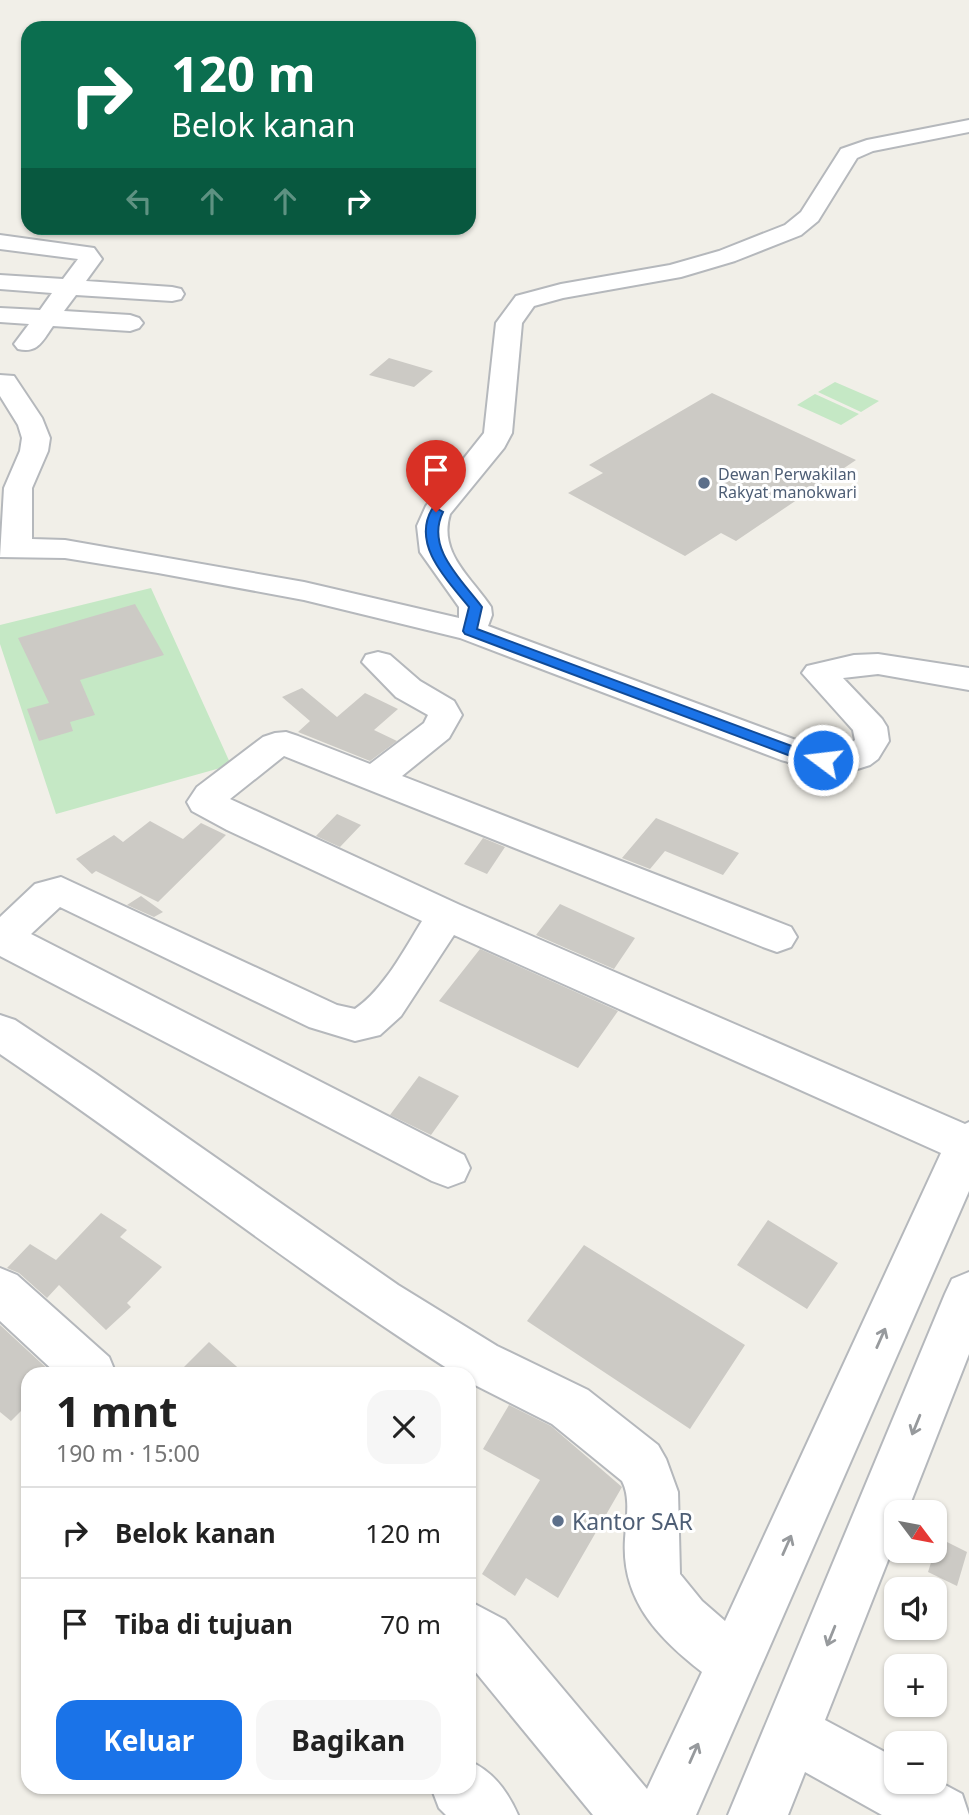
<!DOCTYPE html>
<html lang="id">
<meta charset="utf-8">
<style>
body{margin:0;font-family:"Noto Sans",sans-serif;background:#f6f6f6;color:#222;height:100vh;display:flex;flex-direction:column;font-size:26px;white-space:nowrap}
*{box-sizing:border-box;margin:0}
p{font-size:23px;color:#767676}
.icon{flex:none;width:38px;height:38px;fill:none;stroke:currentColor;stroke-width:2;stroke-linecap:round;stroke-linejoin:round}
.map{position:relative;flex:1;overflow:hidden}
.sheet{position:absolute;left:21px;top:1367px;width:455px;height:427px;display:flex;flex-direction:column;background:#fff;border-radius:21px;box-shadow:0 2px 5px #0004}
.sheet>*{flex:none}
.hud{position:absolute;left:21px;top:21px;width:455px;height:214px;border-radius:21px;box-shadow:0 2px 5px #0004;background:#0b6e4f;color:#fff;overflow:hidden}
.needle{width:46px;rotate:122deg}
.controls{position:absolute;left:884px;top:1500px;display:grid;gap:14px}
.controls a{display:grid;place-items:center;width:63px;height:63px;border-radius:14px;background:#fff;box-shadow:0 2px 5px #0004;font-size:35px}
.pin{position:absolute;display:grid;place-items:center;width:60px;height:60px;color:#fff;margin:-72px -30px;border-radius:50% 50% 50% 0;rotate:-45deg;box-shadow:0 0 7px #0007}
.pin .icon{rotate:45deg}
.me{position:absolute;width:77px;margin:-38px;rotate:285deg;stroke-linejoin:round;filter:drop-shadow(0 0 5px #0008)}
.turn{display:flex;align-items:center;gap:24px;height:147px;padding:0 35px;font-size:32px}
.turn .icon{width:91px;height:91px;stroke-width:2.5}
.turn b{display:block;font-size:49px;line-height:60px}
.lanes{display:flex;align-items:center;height:66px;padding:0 35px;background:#0003;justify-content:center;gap:35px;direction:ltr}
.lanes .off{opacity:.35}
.round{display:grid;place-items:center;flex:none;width:74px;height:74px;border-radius:21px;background:#f6f6f6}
.head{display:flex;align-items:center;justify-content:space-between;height:119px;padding:0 35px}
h1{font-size:42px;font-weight:700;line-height:52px}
.primary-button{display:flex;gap:14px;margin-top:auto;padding:14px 35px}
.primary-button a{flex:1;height:80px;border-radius:21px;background:#1a73e8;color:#fff;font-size:28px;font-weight:700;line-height:80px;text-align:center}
.primary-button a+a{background:#f6f6f6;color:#222}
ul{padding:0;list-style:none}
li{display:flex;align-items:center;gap:21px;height:91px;padding:0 35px;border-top:2px solid #e0e0e0}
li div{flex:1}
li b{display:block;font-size:26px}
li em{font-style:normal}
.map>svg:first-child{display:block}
</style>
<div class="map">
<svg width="969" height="1815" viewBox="0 0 969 1815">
<rect width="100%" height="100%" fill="#f1efe8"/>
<!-- green -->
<path fill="#c5e8c5" d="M835 382 879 401 861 412 818 392Z
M815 394 859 414 841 425 797 405Z
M151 588 231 765 56 814 0 644V625Z"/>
<!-- building -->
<path fill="#cccac5" d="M389 358 433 371 414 387 369 375Z
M712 393 856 460 736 541 721 533 685 556 568 493 603 473 589 465Z
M135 604 164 655 80 680 95 715 70 722 73 731 39 741 27 709 49 703 18 638Z
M302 688 337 717 365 693 398 709 374 730 397 741 370 761 298 732 310 721 282 697Z
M337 814 361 825 340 847 316 836Z
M656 818 739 853 723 875 665 851 650 869 622 858Z
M150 821 183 839 201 823 226 835 158 902 96 871 92 874 76 859 114 835 123 842Z
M483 838 505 847 487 874 464 864Z
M141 896 163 912 154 917 127 905Z
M560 904 635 938 614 969 536 935Z
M480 949 618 1011 578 1068 439 1001Z
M419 1076 459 1096 431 1135 390 1115Z
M101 1213 127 1230 120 1237 162 1267 127 1303 131 1307 106 1330 59 1285 47 1298 19 1273 7 1268 30 1244 56 1260Z
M768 1220 838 1263 807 1309 737 1265Z
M584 1245 745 1345 690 1429 527 1321Z
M0 1325 53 1374H28V1404L11 1421 0 1412Z
M209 1342 245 1374H177Z
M509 1405 551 1426 622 1487 558 1598 526 1578 515 1596 482 1574 540 1480 483 1449Z
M939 1538 967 1552 957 1586 928 1572Z"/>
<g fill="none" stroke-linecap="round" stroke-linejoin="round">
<defs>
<path id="minor" d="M969 120V132L873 151 857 158 818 221 801 235 735 261 681 277 563 298 534 306 522 323 512 433 504 448 450 514C438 553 471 577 491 607L492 615 488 626 804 743C822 748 840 754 855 740L853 730 802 673 807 666 854 655 878 654 969 668V690L878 674 843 678 882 719 887 727 889 741 878 759 870 765 848 772 814 769 781 760 460 638 304 600 158 573 65 558 0 557 4 488 20 451 22 438 18 425 0 396V375L14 376 42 418 50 438 48 451 32 488V539L65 540 304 582 459 618V607L420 552 417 526 426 506 484 433 496 323 516 296 561 284 670 265 719 251 785 225 801 212 841 149 867 140Z
M0 235 94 248 102 259 86 281 172 287 181 289 184 294 181 299 172 301 76 295 64 311 130 315 139 318 143 323 139 328 130 331 53 326C43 340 38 354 18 349L14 344 29 324 0 322V308L40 310 52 293 0 289V275L63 279 78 259 0 249Z
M378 652 390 655 420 681 454 701 462 715 449 738 402 776 791 927 797 937 791 947 777 952 763 947 284 756 230 799 460 905 965 1124 969 1122V1191L696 1815H593L469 1664V1601L505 1620 647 1789 702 1672C657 1637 621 1599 625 1539 626 1521 631 1498 622 1481L552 1424 469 1382V1374H456C299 1274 154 1158 0 1054V1015L15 1020 96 1074 398 1285 497 1346 588 1390 658 1445 666 1459 678 1492 680 1574 702 1601 725 1621 941 1153 454 935 401 1016 380 1035 355 1041 309 1027 60 907 31 934 464 1155 470 1168 464 1181 448 1187 432 1181 0 956V917L35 884 61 877 337 1005 355 1009C384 989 404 950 422 921L227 830 192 811 187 802 197 787 263 737 275 733 286 732 298 736 370 764 424 723 428 715 396 697 362 662 366 655Z
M0 1268 17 1275 109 1357 116 1374H57L0 1321Z
M969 1272V1354L907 1512H896V1540L825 1720 896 1758V1782H934V1779L962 1794 969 1815H882L805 1772 788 1815H728L945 1294 952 1279Z
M469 1761C493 1771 508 1792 518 1815H446L439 1808 431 1787H469Z"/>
</defs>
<!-- minor casing -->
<use href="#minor" stroke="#b5b8bc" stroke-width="4"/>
<!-- minor -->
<use href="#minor" fill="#fff" fill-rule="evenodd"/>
</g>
<!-- one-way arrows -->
<defs><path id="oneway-shaft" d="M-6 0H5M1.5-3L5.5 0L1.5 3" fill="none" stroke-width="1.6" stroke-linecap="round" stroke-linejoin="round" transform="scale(1.75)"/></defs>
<g stroke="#979a9d">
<use href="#oneway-shaft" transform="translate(881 1338) rotate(-66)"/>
<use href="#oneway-shaft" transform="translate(916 1425) rotate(112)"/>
<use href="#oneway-shaft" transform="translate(787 1545) rotate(-66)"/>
<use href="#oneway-shaft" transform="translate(831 1636) rotate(112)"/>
<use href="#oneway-shaft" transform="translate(694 1753) rotate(-66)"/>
</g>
<!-- route -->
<path fill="#1a73e8" stroke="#114b97" stroke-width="2" d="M436 508 443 512C425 548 462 580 482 607L477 629 797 748 828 756 830 760 828 763 823 764 788 755 465 634 463 631 469 607C448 581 411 545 432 509Z"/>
<!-- markers -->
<g fill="#5c6f8a" stroke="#fff" stroke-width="2.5">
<circle cx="704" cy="483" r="7"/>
<circle cx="558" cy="1521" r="7"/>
</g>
<g text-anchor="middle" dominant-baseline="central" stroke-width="6" stroke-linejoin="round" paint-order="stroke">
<!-- far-service labels -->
<g font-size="16" fill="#4e5e75" stroke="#fff" text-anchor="start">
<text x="718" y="474">Dewan Perwakilan<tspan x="718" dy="18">Rakyat manokwari</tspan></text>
</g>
<!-- near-service labels -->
<g font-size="23" fill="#4e5e75" stroke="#fff" text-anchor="start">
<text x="572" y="1521">Kantor SAR</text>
</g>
</g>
</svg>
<div class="controls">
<a><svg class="needle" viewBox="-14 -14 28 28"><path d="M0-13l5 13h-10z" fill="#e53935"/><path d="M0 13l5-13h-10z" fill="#767676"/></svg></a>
<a><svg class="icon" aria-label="sound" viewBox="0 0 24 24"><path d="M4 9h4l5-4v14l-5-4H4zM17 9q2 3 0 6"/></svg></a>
<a>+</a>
<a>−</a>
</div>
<div class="pin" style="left:436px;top:512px;background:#d93025"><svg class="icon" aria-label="arrive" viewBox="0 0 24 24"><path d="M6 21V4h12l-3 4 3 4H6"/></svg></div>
<svg class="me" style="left:823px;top:760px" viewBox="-20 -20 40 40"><circle r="17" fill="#1a73e8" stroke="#fff" stroke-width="3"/><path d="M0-11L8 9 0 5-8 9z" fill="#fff"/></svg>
<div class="hud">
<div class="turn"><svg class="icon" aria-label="right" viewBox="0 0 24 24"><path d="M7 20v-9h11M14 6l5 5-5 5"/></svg><div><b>120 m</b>Belok kanan</div></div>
<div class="lanes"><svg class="icon off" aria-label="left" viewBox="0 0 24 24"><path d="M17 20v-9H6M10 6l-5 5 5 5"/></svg><svg class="icon off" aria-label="ahead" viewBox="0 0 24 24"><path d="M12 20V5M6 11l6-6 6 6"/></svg><svg class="icon off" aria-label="ahead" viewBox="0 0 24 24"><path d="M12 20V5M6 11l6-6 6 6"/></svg><svg class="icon" aria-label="right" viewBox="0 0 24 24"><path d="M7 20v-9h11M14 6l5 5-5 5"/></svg></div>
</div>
<section class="sheet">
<div class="head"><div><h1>1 mnt</h1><p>190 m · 15:00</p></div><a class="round"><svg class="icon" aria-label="close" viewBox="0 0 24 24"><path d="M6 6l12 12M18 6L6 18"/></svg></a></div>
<ul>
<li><svg class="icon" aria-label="right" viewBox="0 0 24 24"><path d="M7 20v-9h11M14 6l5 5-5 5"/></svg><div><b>Belok kanan</b></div><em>120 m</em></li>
<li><svg class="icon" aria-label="arrive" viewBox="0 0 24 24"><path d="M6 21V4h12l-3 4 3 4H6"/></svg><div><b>Tiba di tujuan</b></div><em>70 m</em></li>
</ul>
<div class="primary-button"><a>Keluar</a><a>Bagikan</a></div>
</section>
</div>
